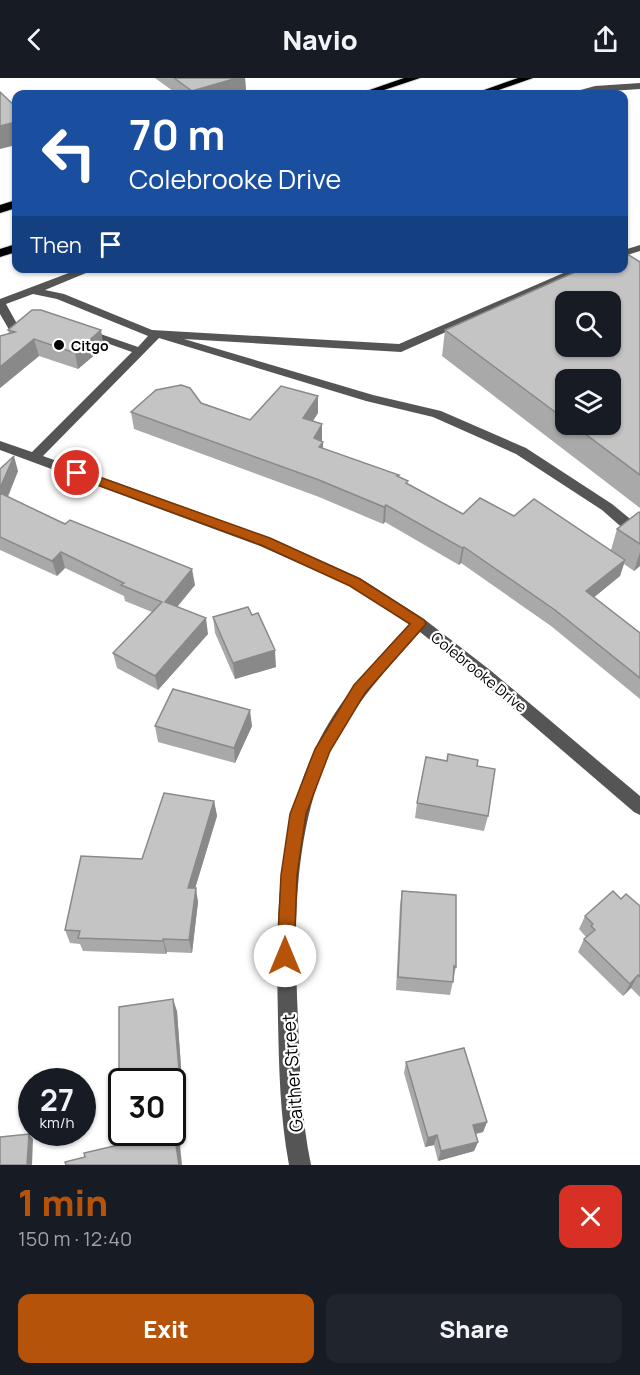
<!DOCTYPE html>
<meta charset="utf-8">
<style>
body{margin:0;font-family:Manrope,sans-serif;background:#20242c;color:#f1f3f6;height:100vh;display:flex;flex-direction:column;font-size:22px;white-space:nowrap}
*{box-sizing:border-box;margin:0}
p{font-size:20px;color:#9ea1a6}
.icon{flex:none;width:33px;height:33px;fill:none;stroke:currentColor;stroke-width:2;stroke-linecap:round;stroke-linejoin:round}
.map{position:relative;height:1087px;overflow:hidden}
.drawer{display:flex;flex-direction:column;background:#171b24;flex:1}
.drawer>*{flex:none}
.guide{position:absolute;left:12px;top:12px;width:616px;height:183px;border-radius:12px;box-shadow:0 2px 4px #0004;background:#1a4fa0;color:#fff;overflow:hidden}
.tools{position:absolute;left:555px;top:213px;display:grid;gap:12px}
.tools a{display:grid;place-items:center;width:66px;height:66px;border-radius:12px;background:#171b24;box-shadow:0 2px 4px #0004;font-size:30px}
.speed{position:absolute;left:18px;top:990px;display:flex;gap:12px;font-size:30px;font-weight:700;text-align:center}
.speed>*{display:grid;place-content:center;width:78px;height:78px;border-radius:50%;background:#171b24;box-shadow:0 2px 4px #0004;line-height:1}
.speed small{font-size:15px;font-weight:400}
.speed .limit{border:3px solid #111;border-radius:9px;background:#fff;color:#111}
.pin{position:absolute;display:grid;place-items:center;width:51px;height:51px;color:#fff;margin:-26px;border:3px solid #fff;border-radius:50%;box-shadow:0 2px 6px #0007}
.me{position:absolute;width:66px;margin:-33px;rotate:0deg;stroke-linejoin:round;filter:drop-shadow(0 0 4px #0008)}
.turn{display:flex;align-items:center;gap:21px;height:126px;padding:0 18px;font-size:27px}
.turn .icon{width:78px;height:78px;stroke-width:2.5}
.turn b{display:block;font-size:42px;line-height:51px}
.then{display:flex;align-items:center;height:57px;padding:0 18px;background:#0003;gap:12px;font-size:22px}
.round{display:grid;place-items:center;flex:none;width:63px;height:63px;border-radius:12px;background:#20242c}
.headline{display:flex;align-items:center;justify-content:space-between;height:102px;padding:0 18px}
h1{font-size:36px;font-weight:800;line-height:45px;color:#b45309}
.cta{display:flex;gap:12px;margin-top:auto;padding:12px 18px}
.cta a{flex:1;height:69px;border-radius:12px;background:#b45309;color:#fff;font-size:24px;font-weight:800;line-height:69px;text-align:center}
.cta a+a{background:#20242c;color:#f1f3f6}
header{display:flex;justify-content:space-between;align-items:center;height:78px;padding:0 18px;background:#171b24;font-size:27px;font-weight:800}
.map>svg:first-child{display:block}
</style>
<header><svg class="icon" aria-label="back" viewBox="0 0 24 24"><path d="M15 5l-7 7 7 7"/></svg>Navio<svg class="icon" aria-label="share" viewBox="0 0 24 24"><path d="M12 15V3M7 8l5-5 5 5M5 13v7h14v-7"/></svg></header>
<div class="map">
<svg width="640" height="1087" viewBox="0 0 640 1087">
<rect width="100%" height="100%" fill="#fff"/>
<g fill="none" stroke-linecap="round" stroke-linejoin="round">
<defs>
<path id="highway" d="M404 0H420L372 16H358Z
M518 0H533L487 16H473Z
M16 122V130L0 135V127Z
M16 166V174L0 179V171Z"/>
</defs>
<!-- highway casing -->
<use href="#highway" stroke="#dbdbdb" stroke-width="2"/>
<!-- minor -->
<path fill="#555" fill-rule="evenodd" d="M640 5V11L566 16 595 8Z
M640 167V173L624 178V172Z
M82 190H98L45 212 64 216 152 252 399 266 575 190H590L401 274 184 261 373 317 441 333 526 370 612 426 640 449V462L635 461 602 432 516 376 433 339 366 323 159 260 43 378 270 460 360 500 424 541 490 592 640 718V737L634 734 478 600 420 554C387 591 351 629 330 674 292 758 294 852 298 942 300 991 301 1039 311 1087H289C280 1039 279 991 278 942 276 849 275 755 316 669 338 622 374 584 409 546L350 508 260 468 0 372V363L32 374 132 274 81 256V252H89L138 269 148 258 57 221 33 216 6 226 21 253 19 255H11L0 236V221Z"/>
<!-- highway -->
<use href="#highway" fill="#000" fill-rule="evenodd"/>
</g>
<!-- wall -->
<path fill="#a9a9a9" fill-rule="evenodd" d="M155 0H245L246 13 233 16H177Z
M640 184V430L442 278 445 252ZM566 302 610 346H566Z
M8 252 104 269 78 291 39 278 0 310V258L9 256Z
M318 318V335L313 343 322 363 323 371 399 397V399L407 406 463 436 514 438 611 472 617 451 640 435V488L634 493 624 486 620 498 594 519 640 555V621L551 548 461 485 459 487 385 444 383 446 319 419 134 351 131 334 201 325 250 342Z
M0 391 18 393 8 419 195 507 177 529 208 556 158 612 117 590 113 575 152 534 125 523 124 518 65 490 57 498 0 472Z
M213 539 276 589 235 601 215 555Z
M155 648H252L235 685 158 664Z
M447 683 477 688 488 738 484 753 415 740 417 725Z
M214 723 217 738 195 810 198 824 192 875 167 874 166 876 83 873 80 866 70 865 65 852 142 781Z
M402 813 456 889 450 917 396 912 400 827Z
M621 821 640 828V919L631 910 623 918 578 874 584 861 586 859 579 851 585 838Z
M177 933 182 1003 172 1005V1004H122V1006L119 1001Z
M406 984 487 1044 483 1054 476 1056 478 1064 474 1073 438 1083 434 1067 425 1069 404 995Z"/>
<!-- shaded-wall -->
<path fill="#898989" d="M237 0H245L246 13 233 16H192V13Z
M16 44V67L0 71V48Z
M101 252 104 269 78 291 75 275Z
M34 261 39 278 0 310V289Z
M318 318V335L304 356 303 340Z
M322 346V363L314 360Z
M323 364V380L319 369Z
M14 378 18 393 3 430 0 420V410Z
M386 427 385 444 383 446 384 429Z
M464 469 461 485 459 487 462 470Z
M61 474 65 490 57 498 52 483Z
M640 474V488L634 493Z
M625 482 620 498 581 530 586 513Z
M192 491 195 507 168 540 165 524Z
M206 540 208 556 158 612 155 598Z
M275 572 276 589 235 601 233 585Z
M250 632 252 648 235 685 234 670Z
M214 723 217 738 191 824 188 810Z
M196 810 198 824 192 875 189 862Z
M163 861 167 874 166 876 163 863Z
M638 897 631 910 623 918 630 906Z
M173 921 177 933 182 1003 179 992Z
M487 1044 483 1054 469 1057 473 1047Z
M174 1054 180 1067 182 1087H179Z
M29 1056 33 1061 32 1087H27Z
M437 1057 434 1067 425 1069 428 1060Z
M478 1064 474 1073 438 1083 441 1073Z"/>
<!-- building -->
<path fill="#c4c4c4" stroke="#898989" stroke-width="1.5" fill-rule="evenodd" d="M174 0H237L192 13Z
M0 14 16 29V44L0 48Z
M624 174 640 184V397L572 346H610V302H566V342L445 252 584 190H624ZM566 224H610V268H566Z
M32 232H41L101 252 75 275 34 261 0 289V258L15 254 8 252Z
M181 307 190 310 201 325 250 342 281 308 318 318 303 340 322 346 314 360 323 364 319 369 399 397 397 398 408 403 406 405 463 436 480 420 514 438 534 421 625 482 586 513 640 555V600L555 532 464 469 462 470 386 427 384 429 319 402 131 334 156 312Z
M14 378 0 410V391Z
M0 415 65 446 70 442 192 491 165 524 206 540 155 598 113 575 162 524 121 507 124 505 61 474 52 483 0 459Z
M639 434 640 435V466L617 451Z
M248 529 252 537 258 535 275 572 233 585 213 539Z
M173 611 250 632 234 670 155 648Z
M448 676 478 682 477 688 495 691 488 738 417 725 426 679 447 683Z
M164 715 214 723 188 810H196L189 862 163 861V863L78 860 80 853 65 852 81 778 142 781Z
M402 813 456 817V889L454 888 453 904 398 899Z
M613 813 621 821 626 816 640 828V899L638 897 630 906 584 861 595 852 591 848 593 846 585 838Z
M173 921 179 992 119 1001V929Z
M464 970 487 1044 473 1047 478 1064 441 1073 437 1057 428 1060 406 984Z
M174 1054 179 1087H66L65 1084 85 1079 84 1075Z
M29 1056 27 1087H0V1059Z"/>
<!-- route -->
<path fill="#b45309" stroke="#753606" stroke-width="1.5" d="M77 391 270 460 360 501 424 542 426 546 365 615 330 673 306 736 297 797 294 878 292 884 285 886 279 884 277 878 281 797 290 736 315 671 354 607 410 546 350 508 261 467 73 398 71 395Z"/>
<!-- markers -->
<circle fill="#000" stroke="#fff" stroke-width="2" cx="59" cy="267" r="6"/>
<g text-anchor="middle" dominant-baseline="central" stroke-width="4.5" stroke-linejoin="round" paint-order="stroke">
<!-- far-poi labels -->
<g font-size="14" font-weight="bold" fill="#000" stroke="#fff" text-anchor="start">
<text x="71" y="267">Citgo</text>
</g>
<!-- street labels -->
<g font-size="15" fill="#000" stroke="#fff">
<text transform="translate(479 594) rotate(39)">Colebrooke Drive</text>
</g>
<!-- near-street labels -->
<g font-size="18" fill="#000" stroke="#fff">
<text transform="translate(292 995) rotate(-94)">Gaither Street</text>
</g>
</g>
</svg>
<div class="tools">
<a><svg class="icon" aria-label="search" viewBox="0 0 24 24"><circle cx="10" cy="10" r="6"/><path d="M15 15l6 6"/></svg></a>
<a><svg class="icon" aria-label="layers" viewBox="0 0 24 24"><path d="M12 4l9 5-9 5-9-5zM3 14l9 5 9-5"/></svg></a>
</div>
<div class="speed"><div>27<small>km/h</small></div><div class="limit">30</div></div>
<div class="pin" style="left:77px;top:395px;background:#d93025"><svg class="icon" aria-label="arrive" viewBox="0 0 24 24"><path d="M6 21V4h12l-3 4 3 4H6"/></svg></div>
<svg class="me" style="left:285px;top:878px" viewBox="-20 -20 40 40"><circle r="19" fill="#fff"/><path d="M0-13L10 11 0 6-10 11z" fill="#b45309"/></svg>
<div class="guide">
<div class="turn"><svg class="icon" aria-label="left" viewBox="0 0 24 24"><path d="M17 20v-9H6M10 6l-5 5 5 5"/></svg><div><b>70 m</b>Colebrooke Drive</div></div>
<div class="then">Then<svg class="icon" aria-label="arrive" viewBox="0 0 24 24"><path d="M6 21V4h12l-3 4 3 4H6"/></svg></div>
</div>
</div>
<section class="drawer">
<div class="headline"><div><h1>1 min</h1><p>150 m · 12:40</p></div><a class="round" style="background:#d93025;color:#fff"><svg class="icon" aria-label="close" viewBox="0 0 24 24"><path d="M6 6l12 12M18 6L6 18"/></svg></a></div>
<div class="cta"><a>Exit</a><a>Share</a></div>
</section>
